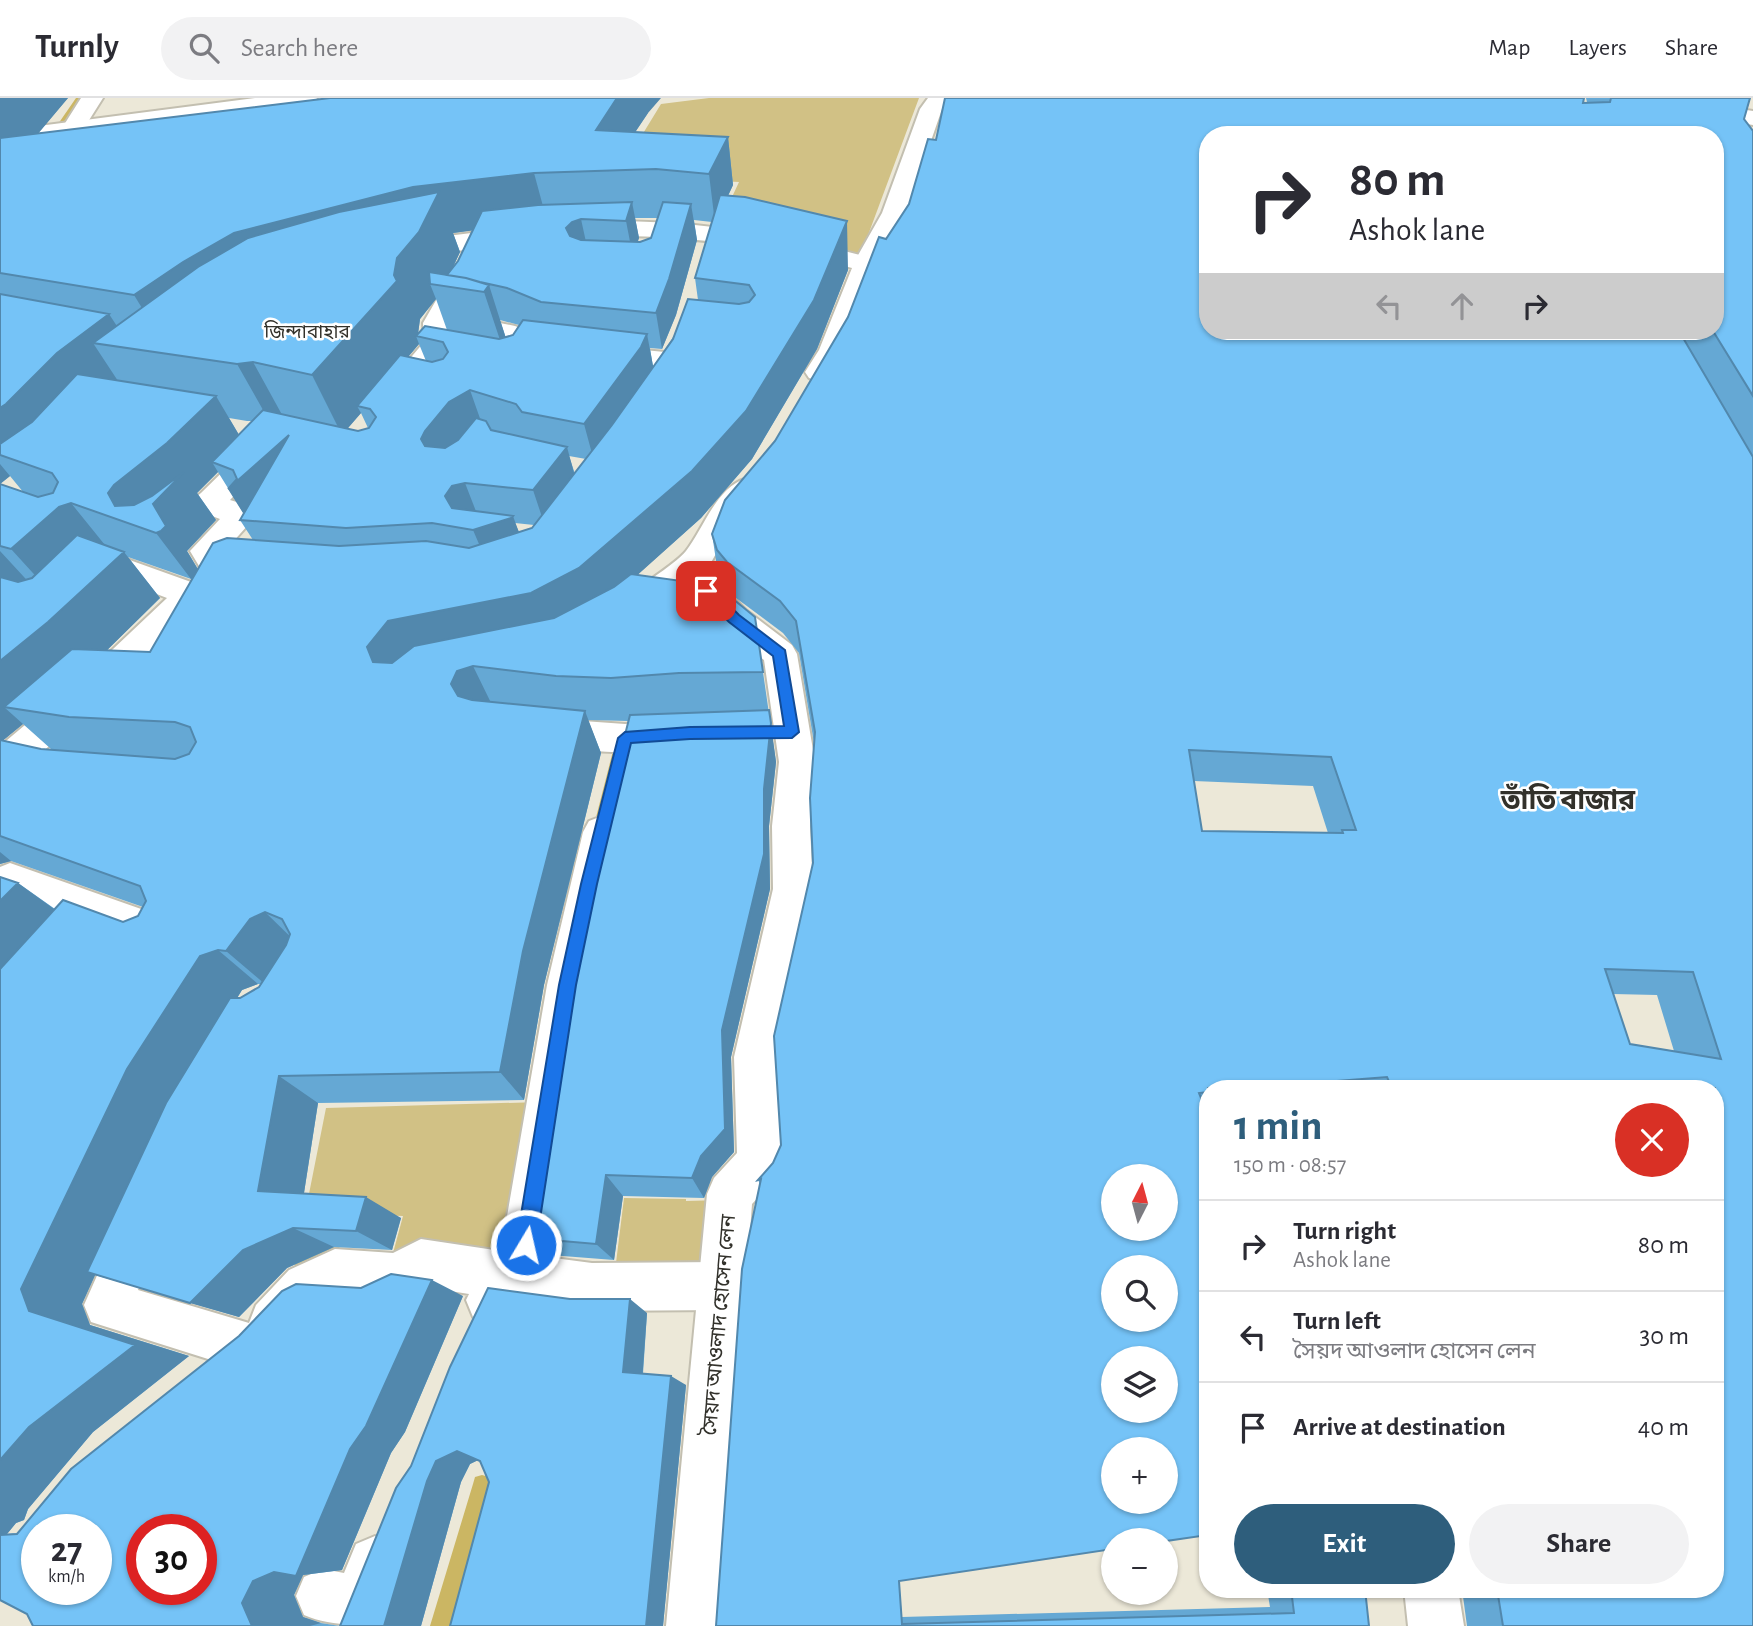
<!DOCTYPE html>
<meta charset="utf-8">
<style>
body{margin:0;font-family:"Alegreya Sans","Noto Sans Bengali",sans-serif;background:#f2f2f3;color:#2b2b33;height:100vh;display:flex;flex-direction:column;font-size:26px;white-space:nowrap}
*{box-sizing:border-box;margin:0}
p{font-size:23px;color:#7c7c81}
.icon{flex:none;width:38px;height:38px;fill:none;stroke:currentColor;stroke-width:2;stroke-linecap:round;stroke-linejoin:round}
.map{position:relative;flex:1;overflow:hidden}
.sheet{position:absolute;left:1199px;top:982px;width:525px;height:518px;display:flex;flex-direction:column;background:#fff;border-radius:28px;box-shadow:0 2px 5px #0004}
.sheet>*{flex:none}
.guide{position:absolute;left:1199px;top:28px;width:525px;height:214px;border-radius:28px;box-shadow:0 2px 5px #0004;background:#fff;color:#2b2b33;overflow:hidden}
.needle{width:46px;rotate:6deg}
.tools{position:absolute;left:1101px;top:1066px;display:grid;gap:14px}
.tools a{display:grid;place-items:center;width:77px;height:77px;border-radius:50%;background:#fff;box-shadow:0 2px 5px #0004;font-size:35px}
.speed{position:absolute;left:21px;top:1416px;display:flex;gap:14px;font-size:35px;font-weight:700;text-align:center}
.speed>*{display:grid;place-content:center;width:91px;height:91px;border-radius:50%;background:#fff;box-shadow:0 2px 5px #0004;line-height:1}
.speed small{font-size:18px;font-weight:400}
.speed .limit{border:10px solid #d22;background:#fff;color:#111}
.pin{position:absolute;display:grid;place-items:center;width:60px;height:60px;color:#fff;margin:-30px;border-radius:14px;box-shadow:0 4px 10px #0006}
.me{position:absolute;width:77px;margin:-38px;rotate:9deg;stroke-linejoin:round;filter:drop-shadow(0 0 5px #0008)}
.turn{display:flex;align-items:center;gap:24px;height:147px;padding:0 35px;font-size:32px}
.turn .icon{width:91px;height:91px;stroke-width:2.5}
.turn b{display:block;font-size:49px;line-height:60px}
.lanes{display:flex;align-items:center;height:66px;padding:0 35px;background:#0003;justify-content:center;gap:35px;direction:ltr}
.lanes .off{opacity:.35}
.round{display:grid;place-items:center;flex:none;width:74px;height:74px;border-radius:37px;background:#f2f2f3}
.head{display:flex;align-items:center;justify-content:space-between;height:119px;padding:0 35px}
h1{font-size:42px;font-weight:700;line-height:52px;color:#2e5e7c}
.button{display:flex;gap:14px;margin-top:auto;padding:14px 35px}
.button a{flex:1;height:80px;border-radius:42px;background:#2e5e7c;color:#fff;font-size:28px;font-weight:700;line-height:80px;text-align:center}
.button a+a{background:#f2f2f3;color:#2b2b33}
ul{padding:0;list-style:none}
li{display:flex;align-items:center;gap:21px;height:91px;padding:0 35px;border-top:2px solid #e1e1e2}
li div{flex:1}
li b{display:block;font-size:26px}
li em{font-style:normal}
header{display:flex;align-items:center;gap:42px;box-sizing:border-box;height:98px;padding:0 35px;background:#fff;border-bottom:2px solid #e1e1e2}
header strong{font-size:33px}
nav{display:flex;gap:38px;margin-inline-start:auto;font-size:24px}
.search{width:490px;height:63px;background:#f2f2f3;display:flex;align-items:center;gap:18px;box-sizing:border-box;padding:0 24px;border-radius:38px;color:#7c7c81;font-size:26px}
.map>svg:first-child{display:block}
</style>
<header>
<strong>Turnly</strong>
<div class="search"><svg class="icon" aria-label="search" viewBox="0 0 24 24"><circle cx="10" cy="10" r="6"/><path d="M15 15l6 6"/></svg>Search here</div>
<nav><a>Map</a><a>Layers</a><a>Share</a></nav>
</header>
<div class="map">
<svg width="1753" height="1528" viewBox="0 0 1753 1528">
<rect width="100%" height="100%" fill="#ece8d8"/>
<!-- green -->
<path fill="#d1c185" d="M709 0H919L861 156 719 127 739 84 617 78 661 6Z
M541 1004 512 1170H389L403 1118 349 1116 334 1168 288 1202 326 1010Z
M624 1100 686 1101V1103L723 1102 718 1173H615Z"/>
<g fill="none" stroke-linecap="round" stroke-linejoin="round">
<!-- stream -->
<path fill="#cbb663" fill-rule="evenodd" d="M76 0H84L63 31H57L56 29Z
M622 640 629 645 606 735 604 739H594L592 735 615 645Z
M482 1377 489 1379 491 1386 450 1528H430L473 1386 475 1379Z"/>
<defs>
<path id="minor" d="M81 0H103L74 46H58L55 41Z
M1621 0H1672L1753 13V27L1632 7 1624 5Z
M620 123C708 124 791 138 875 161L879 166 847 252 829 280 819 283 809 280 805 274 819 252 852 170C763 146 675 136 583 138L574 136 571 131 574 126Z
M519 129 528 131 531 136 528 141 406 162 397 159 393 154 397 149 431 140Z
M467 163 476 166 480 171 455 216 515 228 551 243 675 255 685 258 689 264 685 270 675 273 547 259 496 239 449 230 452 245 399 309 389 312 379 309 375 303 379 297 424 244 423 225 454 171 458 166Z
M263 341 273 344 278 351 230 402 253 409 257 417 223 455 240 483 235 491 215 501 184 522 118 587 13 680 0 685V648L94 569 167 500 115 480C106 489 99 490 87 486L82 478C89 466 97 459 110 455L191 484 205 478 190 453 220 421 212 418C195 433 179 455 155 448L150 440 155 432 201 395 253 344Z
M747 380 758 383 762 390 728 434 708 470 640 523 628 526 616 523 611 514 616 505C632 493 675 467 686 453 704 430 716 389 747 380Z
M717 492 729 496 746 512 792 547 797 556 815 664 810 728 813 791 776 959 783 1064 776 1080 752 1106 722 1528H666L707 1096 714 1080 737 1055 734 959 773 791 772 728 779 664 764 562C742 545 715 529 701 504L705 496Z
M541 620 625 626 677 622 690 626 695 636 690 646C643 661 589 652 541 648L528 644 523 634 528 624Z
M602 718 615 723 621 734 589 887 544 1179 537 1196 520 1203 515 1201 507 1219 490 1226 473 1219 466 1202 469 1196 425 1189 398 1203 337 1199 323 1206 290 1241 270 1247 263 1265 246 1273 91 1224 84 1207 123 1119 139 1112 155 1119 162 1135 138 1192 249 1225 256 1207 289 1172 335 1151 393 1155 421 1141 501 1153 547 887 583 734 589 723Z
M10 765 181 825 187 838 181 851 167 856 17 801 0 809V769Z
M375 1438 394 1446 402 1465 378 1524C354 1528 327 1527 304 1517L296 1498 304 1479 323 1471 344 1475 356 1446Z
M1404 1491H1458L1464 1528H1408Z"/>
<path id="tertiary" d="M928 0H950L942 11 906 115 875 171 866 174 857 171 853 166 882 115 920 11Z
M501 1153 592 1165 722 1164 739 1171 746 1188 739 1205 722 1212 592 1213 501 1201 484 1194 477 1177 484 1160Z"/>
<path id="trunk" d="M255 0H317L314 5 306 7 0 47V33Z"/>
</defs>
<!-- minor casing -->
<use href="#minor" stroke="#c3bfb0" stroke-width="4"/>
<!-- tertiary casing -->
<use href="#tertiary" stroke="#c3bfb0" stroke-width="4"/>
<!-- trunk casing -->
<use href="#trunk" stroke="#c3bfb0" stroke-width="4"/>
<!-- minor -->
<use href="#minor" fill="#fff" fill-rule="evenodd"/>
<!-- tertiary -->
<use href="#tertiary" fill="#fff" fill-rule="evenodd"/>
<!-- trunk -->
<use href="#trunk" fill="#fff" fill-rule="evenodd"/>
</g>
<!-- wall -->
<path fill="#65a8d4" fill-rule="evenodd" d="M0 0H68L38 35 648 15 635 34 728 39 733 87 728 98 848 172 817 251 752 361 701 420 637 477 755 519 776 664 769 728 770 791 731 959 734 1054 712 1079 704 1100 623 1098 614 1162 550 1157 528 1140 628 623 588 622 601 655 544 887 524 1002 318 1005 304 1095 401 1120 392 1152 334 1149 287 1170 239 1219 95 1177 82 1206 90 1227 189 1258 93 1334 28 1411 24 1422 16 1425 7 1436 18 1435 463 1198 405 1334 391 1355 342 1472 303 1477 294 1497 303 1519 321 1525 340 1528 396 1390 647 1215 643 1276 686 1287 663 1528 489 1384 480 1363 478 1362 470 1366 461 1384 421 1528H33L27 1516 0 1502 18 785 55 811 123 824 138 818 143 809 11 763 0 766V386L24 395 10 378 0 386ZM635 120H658L651 140 640 144H637L639 140ZM694 122 712 124 695 180 698 202 653 269 650 250 662 251 676 217 697 142ZM473 132 458 163 452 171 460 154 453 135ZM436 201 447 232 418 236 420 221ZM500 222 519 227 513 237 506 240ZM419 246 426 263 408 259ZM361 315 368 330 358 333 347 331ZM229 320 247 323H252L239 337ZM569 358 586 361 575 376ZM218 374 244 416 240 422 253 442 198 471 187 453 216 422 197 395ZM515 425 534 427 532 430 519 434ZM128 459 191 481 193 480 150 554 107 552 160 500ZM23 626 51 651 58 653 41 651 2 643ZM258 886H261L259 889 240 900H237L242 892Z
M1586 0H1750L1744 21 1753 33V1528H1467L1462 1491H1715V990H1208V1012H1206L899 1483 902 1519 1270 1509 1267 1491H1365L1369 1528H716L760 1086 758 1082 773 1065 781 1047 813 765 814 645 799 555 783 535 732 497 723 485 717 469 712 436 775 343 848 219 886 141 909 106 936 42 1587 4ZM1715 37V233H1208ZM1194 683 1313 688 1328 735 1202 733ZM1613 896 1657 897 1674 953 1630 946Z"/>
<!-- shaded-wall -->
<path fill="#5288ad" d="M0 0H68L37 37 0 73Z
M617 0H661L648 15 610 72 596 32Z
M728 39 733 87 715 125 709 76Z
M534 75 547 123 453 135 460 154 449 178 430 186 436 201 420 221 418 236 416 238 419 246 365 310 357 308 361 315 342 337 312 277 164 246 134 197 183 164 234 135 413 89Z
M632 104 639 140 633 159 626 123Z
M691 106 697 142 676 217 662 251 656 215Z
M581 121 589 158 580 161 566 130 572 124Z
M847 123 848 172 817 251 752 361 701 420 594 516 412 567 373 564 367 549 388 523 531 495Z
M489 187 508 247 504 254 484 194Z
M109 216 132 251 93 245 118 283 0 357V310L57 255Z
M647 236 654 273 594 363 584 326Z
M253 264 286 324 271 326 237 266Z
M470 292 483 329 440 369 421 341 425 333 449 304Z
M216 298 245 347 212 364 218 374 197 395 216 422 187 453 200 475 195 479 191 481 156 435 115 408 108 395 114 387Z
M289 337 248 423 228 391Z
M567 349 577 386 545 428 533 392Z
M0 366 10 378 0 386Z
M465 385 479 421 459 429 445 398 452 388Z
M71 405 109 452 53 497 11 451 59 409Z
M513 418 526 454 488 467 473 432Z
M0 453 36 492 0 493Z
M124 454 160 500 90 569 4 609 23 626 0 645V563Z
M473 568 494 611 474 629 451 586 457 573Z
M769 612 776 664 769 728 770 791 731 959 734 1054 712 1079 704 1100 692 1080 722 932Z
M585 613 601 655 544 887 524 1002 500 974 523 853Z
M0 754 11 763 0 766Z
M18 785 68 821 0 897V803Z
M265 814 302 850 266 887 226 853 250 821Z
M218 852 258 886 242 892 176 999 82 1206 90 1227 189 1258 93 1334 28 1411 24 1422 16 1425 7 1436H0V1362L29 1213 21 1191 127 971 200 858Z
M279 978 318 1005 301 1114 258 1093Z
M606 1077 623 1098 614 1162 596 1146Z
M366 1099 401 1120 392 1152 356 1133Z
M293 1130 334 1149 287 1170 239 1219 190 1205 243 1152Z
M432 1182 463 1198 405 1334 391 1355 342 1472 303 1477 294 1497 303 1519 321 1525 310 1528H252L242 1505 253 1483 350 1351Z
M630 1201 647 1215 642 1284 623 1274Z
M671 1278 686 1287 663 1528H646Z
M457 1353 489 1357 470 1366 461 1384 421 1528H384L427 1383 436 1363Z"/>
<!-- building -->
<path fill="#75c3f7" stroke="#5288ad" stroke-width="2" fill-rule="evenodd" d="M330 0H617L596 32 728 39 709 76 656 71 534 75 413 89 234 135 183 164 134 197 0 175V40Z
M945 0H1584L1583 5 1610 4 1611 0H1750L1744 21 1753 33V298L1713 233H1715V37H1208V233H1679L1753 359V1528H1503L1497 1491H1715V990H1392L1387 979 1249 990H1208V994L1199 995 1208 1017V1437L1166 1443V1442H1113V1451L899 1483 902 1526 1294 1515 1291 1491H1365L1369 1528H716L742 1171 761 1081 758 1082 773 1065 781 1047 774 938 813 765 810 700 815 634 796 523 780 503 727 464 717 452 712 436 725 402 775 343 848 219 879 139 886 141 909 106 928 41 936 42ZM1189 652 1331 659 1356 732H1342L1343 735 1202 733ZM1605 871 1693 874 1721 961 1630 946ZM1113 1078H1166V1130H1113ZM1113 1169H1166V1222H1113ZM1113 1260H1166V1312H1113ZM1113 1351H1166V1404H1113Z
M439 94 419 134 397 160 394 177 397 183 312 277 253 264 237 266 93 245 198 169 248 140 339 114Z
M720 97 745 99 847 123 814 202 746 313 692 373 579 470 531 495 388 523 367 549 373 564 392 565 414 548 554 520 614 489 631 476 688 484 693 468 755 519 763 574 679 575 611 580 556 578 473 568 457 573 451 586 458 598 472 602 585 613 523 853 500 974 279 978 258 1093 366 1099 356 1133 293 1130 243 1152 190 1205 87 1174 166 1005 230 900H240L259 889 286 847 290 836 282 821 265 814 250 821 226 853 218 852 200 858 127 971 21 1191 29 1213 135 1247 29 1329 0 1362V871L63 802 123 824 138 818 146 803 140 788 0 738V642L41 651 175 661 189 656 196 644 190 629 175 624 69 619 4 609 72 551 150 554 213 445 227 440 339 448 426 443 469 450 532 430 612 327 673 241 688 201 739 206 749 204 755 197 749 187 695 180Z
M632 104 626 123 581 121 572 124 566 130 570 138 581 142 640 144 651 140 663 104 691 106 669 181 656 215 541 204 507 190 480 184 466 180 447 177 458 163 482 113 538 107Z
M429 174 466 180 489 187 484 194 430 186Z
M0 196 109 216 57 255 6 306 0 310Z
M523 222 647 236 641 249 584 326 522 314 516 306 470 292 449 304 425 333 421 341 425 348 445 350 458 342 476 320 486 323 491 332 567 349 533 392 465 385 452 388 445 398 452 410 513 418 511 420 473 432 432 425 346 430 240 422 289 337 228 391 237 381 233 372 212 364 263 312 358 333 369 330 376 319 370 311 357 308 400 257 432 264 443 261 448 254 443 244 416 238 425 228 499 241 513 237Z
M77 276 216 298 167 345 114 387 108 395 115 408 134 407 152 398 184 374 153 406 166 428 161 433 156 435 71 405 59 409 11 451 0 448V386L38 399 53 395 58 384 52 375 0 357V346L32 324Z
M77 437 124 454 48 524 0 563V479L18 484 32 480Z
M769 612 771 625 764 691V756L722 932 725 1031 701 1058 692 1080 606 1077 596 1146 528 1140 575 857 596 752 630 617Z
M0 779 18 785 0 803Z
M391 1176 432 1182 366 1328 350 1351 296 1478 274 1474 253 1483 242 1505 252 1528H33L27 1516 0 1502V1437L17 1436 71 1371 239 1238 282 1193 296 1186 361 1190ZM37 1432H96V1491H37ZM142 1432H201V1491H142Z
M488 1190 570 1201H630L623 1274 671 1278 646 1528H450L489 1384 480 1363 457 1353 436 1363 427 1383 384 1528H340L396 1390 411 1368 450 1269Z"/>
<!-- route -->
<path fill="#1a73e8" stroke="#114b97" stroke-width="2" d="M706 488 711 489 739 517 785 552 799 634 792 640 690 641 631 645 597 786 576 887 536 1147 533 1154 526 1157 519 1154 516 1147 559 887 581 786 618 640 625 634 690 629 784 628 773 558 729 524 701 496V489Z"/>
<g text-anchor="middle" dominant-baseline="central" stroke-width="5" stroke-linejoin="round" paint-order="stroke">
<!-- far-neighbourhood labels -->
<g font-size="19" fill="#32312b" stroke="#fff">
<text x="307" y="234">জিন্দাবাহার</text>
</g>
<!-- street labels -->
<g font-size="21" fill="#32312b" stroke="#fff">
<text transform="translate(719 1227) rotate(-85)">সৈয়দ আওলাদ হোসেন লেন</text>
</g>
<!-- district labels -->
<g font-size="28" font-weight="bold" fill="#32312b" stroke="#fff">
<text x="1568" y="703">তাঁতি বাজার</text>
</g>
</g>
</svg>
<div class="tools">
<a><svg class="needle" viewBox="-14 -14 28 28"><path d="M0-13l5 13h-10z" fill="#e53935"/><path d="M0 13l5-13h-10z" fill="#7c7c81"/></svg></a>
<a><svg class="icon" aria-label="search" viewBox="0 0 24 24"><circle cx="10" cy="10" r="6"/><path d="M15 15l6 6"/></svg></a>
<a><svg class="icon" aria-label="layers" viewBox="0 0 24 24"><path d="M12 4l9 5-9 5-9-5zM3 14l9 5 9-5"/></svg></a>
<a>+</a>
<a>−</a>
</div>
<div class="speed"><div>27<small>km/h</small></div><div class="limit">30</div></div>
<div class="pin" style="left:706px;top:493px;background:#d93025"><svg class="icon" aria-label="arrive" viewBox="0 0 24 24"><path d="M6 21V4h12l-3 4 3 4H6"/></svg></div>
<svg class="me" style="left:526px;top:1147px" viewBox="-20 -20 40 40"><circle r="17" fill="#1a73e8" stroke="#fff" stroke-width="3"/><path d="M0-11L8 9 0 5-8 9z" fill="#fff"/></svg>
<div class="guide">
<div class="turn"><svg class="icon" aria-label="right" viewBox="0 0 24 24"><path d="M7 20v-9h11M14 6l5 5-5 5"/></svg><div><b>80 m</b>Ashok lane</div></div>
<div class="lanes"><svg class="icon off" aria-label="left" viewBox="0 0 24 24"><path d="M17 20v-9H6M10 6l-5 5 5 5"/></svg><svg class="icon off" aria-label="ahead" viewBox="0 0 24 24"><path d="M12 20V5M6 11l6-6 6 6"/></svg><svg class="icon" aria-label="right" viewBox="0 0 24 24"><path d="M7 20v-9h11M14 6l5 5-5 5"/></svg></div>
</div>
<section class="sheet">
<div class="head"><div><h1>1 min</h1><p>150 m · 08:57</p></div><a class="round" style="background:#d93025;color:#fff"><svg class="icon" aria-label="close" viewBox="0 0 24 24"><path d="M6 6l12 12M18 6L6 18"/></svg></a></div>
<ul>
<li><svg class="icon" aria-label="right" viewBox="0 0 24 24"><path d="M7 20v-9h11M14 6l5 5-5 5"/></svg><div><b>Turn right</b><p>Ashok lane</p></div><em>80 m</em></li>
<li><svg class="icon" aria-label="left" viewBox="0 0 24 24"><path d="M17 20v-9H6M10 6l-5 5 5 5"/></svg><div><b>Turn left</b><p>সৈয়দ আওলাদ হোসেন লেন</p></div><em>30 m</em></li>
<li><svg class="icon" aria-label="arrive" viewBox="0 0 24 24"><path d="M6 21V4h12l-3 4 3 4H6"/></svg><div><b>Arrive at destination</b></div><em>40 m</em></li>
</ul>
<div class="button"><a>Exit</a><a>Share</a></div>
</section>
</div>
